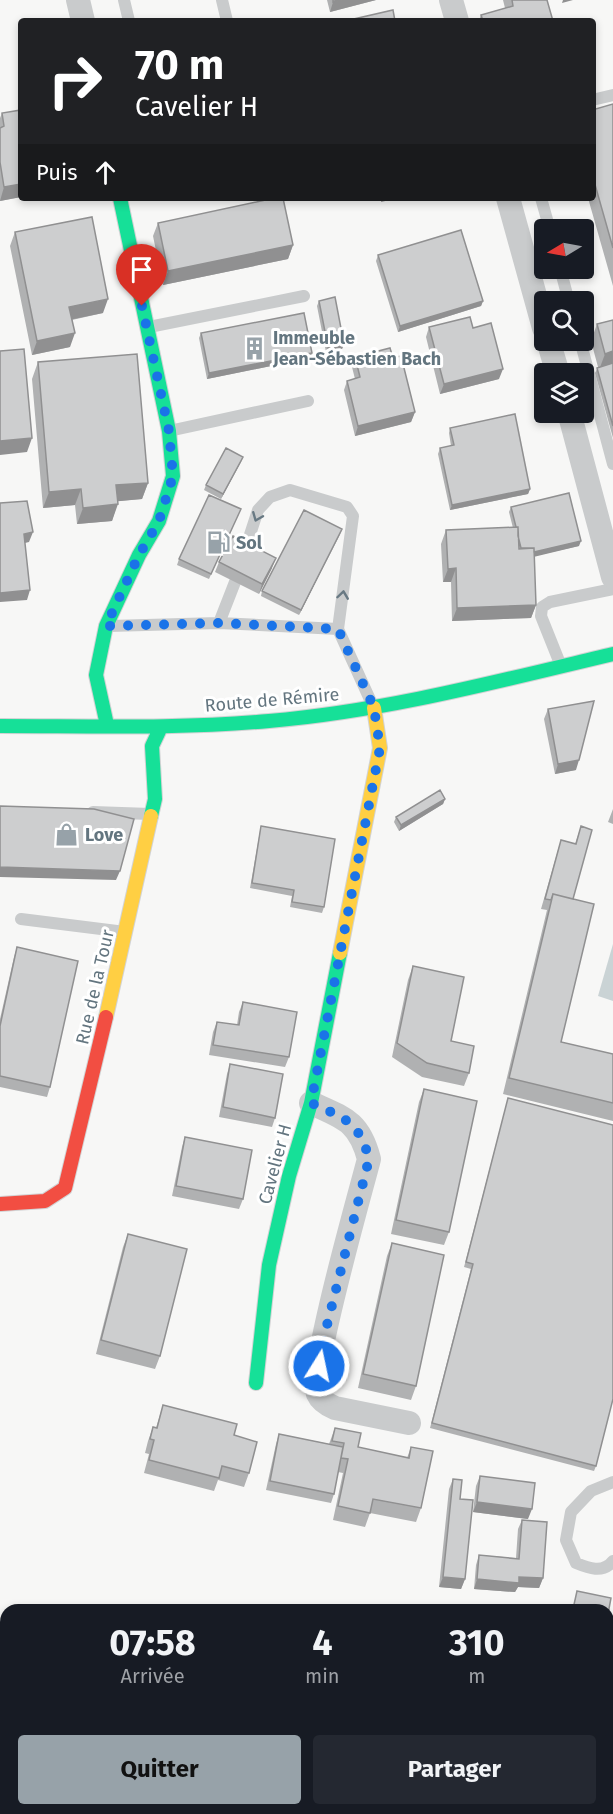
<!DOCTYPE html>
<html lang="fr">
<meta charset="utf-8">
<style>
body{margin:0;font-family:"Fira Sans",sans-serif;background:#242831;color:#f1f3f6;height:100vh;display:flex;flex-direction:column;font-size:22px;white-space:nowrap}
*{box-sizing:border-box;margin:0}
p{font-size:20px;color:#9ea1a6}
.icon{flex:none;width:33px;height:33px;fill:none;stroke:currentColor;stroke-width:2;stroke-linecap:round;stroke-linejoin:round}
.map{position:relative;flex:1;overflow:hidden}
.side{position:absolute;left:0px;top:1604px;width:614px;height:212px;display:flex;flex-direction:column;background:#171b24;border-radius:18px 18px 0 0;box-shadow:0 3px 9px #0003}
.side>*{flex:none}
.guide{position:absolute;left:18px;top:18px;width:578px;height:183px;border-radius:6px;box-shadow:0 3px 9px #0003;background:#202124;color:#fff;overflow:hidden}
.needle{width:39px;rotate:260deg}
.buttons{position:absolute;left:534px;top:219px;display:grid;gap:12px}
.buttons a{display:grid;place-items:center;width:60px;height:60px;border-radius:6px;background:#171b24;box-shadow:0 3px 9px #0003;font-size:30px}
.pin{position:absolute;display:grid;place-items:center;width:51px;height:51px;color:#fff;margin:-62px -26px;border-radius:50% 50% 50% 0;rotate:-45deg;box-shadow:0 0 6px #0007}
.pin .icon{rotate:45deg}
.me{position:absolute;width:66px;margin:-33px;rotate:10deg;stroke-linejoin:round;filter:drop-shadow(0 0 4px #0008)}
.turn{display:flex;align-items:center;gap:21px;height:126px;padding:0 18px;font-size:27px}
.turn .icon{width:78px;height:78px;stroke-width:2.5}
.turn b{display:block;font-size:42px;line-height:51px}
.then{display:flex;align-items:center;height:57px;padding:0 18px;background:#0003;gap:12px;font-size:22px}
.eta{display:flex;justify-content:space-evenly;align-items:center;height:102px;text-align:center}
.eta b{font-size:36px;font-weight:700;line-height:42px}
.button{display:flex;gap:12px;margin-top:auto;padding:12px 18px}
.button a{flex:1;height:69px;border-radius:6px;background:#97a2a9;color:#111;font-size:24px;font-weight:700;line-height:69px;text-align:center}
.button a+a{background:#242831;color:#f1f3f6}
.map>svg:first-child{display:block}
</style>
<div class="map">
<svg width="613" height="1814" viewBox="0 0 613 1814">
<rect width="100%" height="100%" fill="#f7f7f6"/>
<!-- green -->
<path fill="#e6e8e3" d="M610 1660 613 1661V1732L608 1731V1672Z
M608 1762 613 1763V1809L608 1808Z"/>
<!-- water -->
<path fill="#cad3d5" d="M613 944V1001L598 996Z"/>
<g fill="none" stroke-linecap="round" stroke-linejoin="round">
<defs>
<path id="fast" d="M107 725 96 675 106 626 139 555 159 521 173 476 169 431 120 198
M0 726C90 726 180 729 269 721 386 711 499 681 613 654
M151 816 155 799 152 746 161 727
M256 1383 269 1265 289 1176 311 1103 340 953"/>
<path id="slow" d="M340 953 380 748 374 708
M106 1017 151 816"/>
<path id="jam" d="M0 1204 45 1201 65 1188 106 1017"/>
</defs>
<!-- fast casing -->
<use href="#fast" stroke="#d2d3d4" stroke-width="16"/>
<!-- slow casing -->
<use href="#slow" stroke="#d2d3d4" stroke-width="16"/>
<!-- jam casing -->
<use href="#jam" stroke="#d2d3d4" stroke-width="16"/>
<!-- lane -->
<path stroke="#c9cbcc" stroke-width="12" d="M124 0 129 21
M222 0 227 21
M592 100 613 95
M541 198 550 230
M560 268 569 302
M149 327 304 296
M580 340 613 464
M169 431 308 401
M244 553 258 510 270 497 290 490 347 507 353 516 338 629 372 704
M219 623 338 629
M109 626 219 623 235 582
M561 666 541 616 542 607 550 602 613 589
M93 812 150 814
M21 919 125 932
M613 1482 591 1491 571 1512 566 1540 576 1563C588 1568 603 1574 613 1561"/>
<!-- street -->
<path stroke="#c9cbcc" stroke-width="24" d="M78 0 83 21
M451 0 457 21
M508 198 544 328
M548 340 558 374
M569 412 613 577
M311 1103C344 1118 359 1121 369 1159 360 1194 309 1372 318 1394 321 1401 328 1405 335 1408L409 1423"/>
<!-- fast -->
<use href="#fast" stroke="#16e098" stroke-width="14"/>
<!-- slow -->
<use href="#slow" stroke="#ffcf43" stroke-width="14"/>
<!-- jam -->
<use href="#jam" stroke="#f24e42" stroke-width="14"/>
</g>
<!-- wall -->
<path fill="#b0b1b2" d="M327 0H376L330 12Z
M503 0H547L553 21H479L481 15 505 8Z
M613 104V286L588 198H592V110Z
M2 113 21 197 0 201V118Z
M158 223 293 245 288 259 163 285 153 236Z
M15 232 103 313 72 320 70 347 32 355 10 246Z
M378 255 483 301 481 306 398 332 376 261Z
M319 301 344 344 342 349 326 352 317 306Z
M613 320V438L595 373 598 367 591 341 597 324Z
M429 327 499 379 440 394 426 337Z
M201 333 312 353 310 358 207 379 199 338Z
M355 357 393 358 415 412 411 422 355 436 344 390 347 381 355 379 352 367Z
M38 362 148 483 142 499 118 501 112 521 77 524 75 505 43 508 32 379Z
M450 428 530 489 528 494 450 510 438 454 440 448 451 446 449 433Z
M243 457 221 499 204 490 206 485Z
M511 507 579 546 534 556 536 605 531 618 452 621 451 582H443L441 544 446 530 513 528 509 512Z
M241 509 209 579 177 565 179 559Z
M340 534 299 615 261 596 262 591Z
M219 562 272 568 259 594 215 572Z
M548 709 576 770 555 774 544 719Z
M445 799 443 804 399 831 394 822 396 817Z
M613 809V824L608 822Z
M261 826 324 907 322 913 290 907 292 896 250 888 260 831Z
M581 826 573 899 561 1042 613 1054V1121L503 1094 547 910 541 909 558 850 561 840 575 844Z
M17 947 50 1087 47 1097 0 1087V1019L14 957Z
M413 966 451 1041 469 1073 464 1086 422 1077 392 1057 408 980Z
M243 1002 289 1057 285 1067 209 1055 213 1032 217 1022 237 1025 239 1012Z
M230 1064 275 1118 272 1127 219 1117 227 1074Z
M424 1089 449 1232 444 1245 391 1234 419 1102Z
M508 1098 596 1466 594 1471 430 1428 471 1269 464 1267Z
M185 1137 243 1199 239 1209 172 1196 182 1147Z
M128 1234 160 1356 155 1369 96 1354 123 1247Z
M392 1243 416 1386 411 1400 358 1388 387 1256Z
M163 1405 234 1435 249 1473 244 1487 218 1480 214 1491 144 1473 149 1454 145 1453 148 1441 153 1427 156 1428Z
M335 1428 358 1447 407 1458 411 1447 421 1508 416 1522 370 1513 365 1527 333 1520 343 1473 338 1472 334 1494 331 1503 266 1490 276 1444 279 1434 329 1444Z
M480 1476 528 1519 473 1512 476 1486Z
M453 1479 460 1499 465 1579 461 1589 439 1587 449 1489Z
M522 1520 543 1578 539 1588 518 1587 515 1592 474 1589 476 1565 479 1555 516 1558 518 1529Z"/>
<!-- shaded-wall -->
<path fill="#909091" d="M342 0H376L330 12 333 2Z
M563 0H573L562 3Z
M21 184V197L0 201 4 187Z
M382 198H398L381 202Z
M293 245 288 259 163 285 168 271Z
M108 299 103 313 64 321 69 307Z
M483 301 481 306 398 332 400 326Z
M75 333 70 347 32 355 37 341Z
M344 344 342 349 326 352 328 347Z
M613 351V366L599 370 605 354Z
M312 353 310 358 207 379 209 373Z
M503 369 499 379 440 394 444 384Z
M415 412 411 422 355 436 358 426Z
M32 438 27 452 0 455V441Z
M243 457 241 462 221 499 223 494Z
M148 483 142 499 110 502 116 485Z
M81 489 75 505 43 508 49 492Z
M530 489 528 494 450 510 452 505Z
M118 504 112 521 77 524 83 508Z
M342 529 340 534 299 615 301 610Z
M33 532 29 542 21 544 24 534Z
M581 541 579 546 521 560 523 554Z
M276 558 272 568 259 594 262 584Z
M456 568 451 582H443L448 569Z
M30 590 27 600 0 602V593Z
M536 605 531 618 452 621 457 608Z
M579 760 576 770 555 774 558 764Z
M445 799 443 804 399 831 401 825Z
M0 867 120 871 116 880 0 877Z
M477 1502 532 1509 528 1519 473 1512Z
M443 1577 465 1579 461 1589 439 1587Z
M519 1577 543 1578 539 1588 518 1587 515 1592 474 1589 477 1579Z"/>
<!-- building -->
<path fill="#cdcecf" stroke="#909091" stroke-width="1.5" d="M333 0H342L333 2Z
M512 0H547L553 21H483L481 15 513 6Z
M393 10 395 21H345Z
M613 104V248L592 174V110Z
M21 110V184L4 187 0 162V128L4 126 2 113Z
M275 198H283L293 245 168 271 158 223Z
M92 217 108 299 69 307 75 333 37 341 15 232Z
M461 230 483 301 400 326 378 255Z
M335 297 344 344 328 347 319 301Z
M304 313 312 353 209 373 201 333Z
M470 317 473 328 491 323 503 369 444 384 429 327Z
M613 320V351L605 354 597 324Z
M390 348 393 358 401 356 415 412 358 426 347 381 360 377 355 357Z
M24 349 32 438 0 441V351Z
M137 354 148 483 116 485 118 504 83 508 81 489 49 492 38 362Z
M613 363V426L597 368Z
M515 414 530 489 452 505 440 448 454 445 450 428Z
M226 448 243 457 223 494 206 485Z
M569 493 581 541 534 552V548H521L518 536V527H516L511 507Z
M209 495 241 509 211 574 179 559Z
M27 501 33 532 24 534 30 590 0 593V503Z
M304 510 342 529 301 610 262 591Z
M518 527 519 549 534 548 536 605 457 608 456 568 448 569 446 530Z
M233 536 276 558 262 584 219 562Z
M594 701 579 760 558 764 548 709Z
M440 790 445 799 401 825 396 817Z
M0 806 94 809 134 819 120 871 0 867Z
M261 826 335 839 324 907 292 902 294 890 252 883Z
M581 826 592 830 573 899 553 894 551 900 545 899 561 840 576 844Z
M553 894 594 904 561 1042 613 1054V1103L509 1078Z
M17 947 78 961 50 1087 0 1076V1026Z
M413 966 464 977 451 1041 474 1046 469 1073 427 1063 397 1043Z
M243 1002 297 1012 289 1057 213 1045 217 1022 239 1025Z
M230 1064 283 1074 275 1118 223 1107Z
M424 1089 477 1101 449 1232 396 1220Z
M508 1098 613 1125V1399L596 1466 432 1423 473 1264 466 1262Z
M185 1137 252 1150 243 1199 176 1186Z
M128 1234 187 1249 160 1356 101 1340Z
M392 1243 444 1255 416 1386 363 1374Z
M163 1405 237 1424 234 1435 257 1442 249 1473 222 1466 219 1478 149 1460 154 1440 150 1439 153 1427 157 1428Z
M335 1428 361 1433 358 1447 409 1458 411 1447 433 1451 421 1508 373 1499 370 1513 338 1506 348 1459 341 1458 344 1443 332 1441Z
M279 1434 343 1447 334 1494 270 1481Z
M480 1476 535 1483 532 1509 477 1502Z
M453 1479 462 1480 460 1499 473 1500 465 1579 443 1577Z
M522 1520 547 1522 543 1578 519 1577V1583L477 1579 479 1555 519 1559Z
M577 1591 611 1598 608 1614V1610L573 1609Z
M80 1809H140L139 1814H79Z"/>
<!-- one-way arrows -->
<defs><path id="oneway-chevron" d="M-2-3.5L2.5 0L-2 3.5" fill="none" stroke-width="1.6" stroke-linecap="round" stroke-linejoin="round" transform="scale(1.5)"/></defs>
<g stroke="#687983">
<use href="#oneway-chevron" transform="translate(257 517) rotate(112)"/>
<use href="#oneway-chevron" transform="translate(343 595) rotate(-82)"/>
</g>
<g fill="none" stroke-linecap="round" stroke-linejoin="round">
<!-- route -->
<path stroke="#1a73e8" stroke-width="10" stroke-dasharray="0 18" d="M142 306 169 431 173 476 159 521 139 555 106 626 219 623 338 629 374 708 380 748 311 1103C344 1118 359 1121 369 1159L325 1333 319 1366"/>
</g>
<!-- icons -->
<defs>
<symbol id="building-bare" viewBox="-9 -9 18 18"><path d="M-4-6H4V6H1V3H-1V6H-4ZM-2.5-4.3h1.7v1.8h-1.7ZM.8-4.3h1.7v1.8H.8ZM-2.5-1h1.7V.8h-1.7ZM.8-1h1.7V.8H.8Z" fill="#97a2a9" stroke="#fff" stroke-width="2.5" paint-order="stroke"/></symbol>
<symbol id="fuel-bare" viewBox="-9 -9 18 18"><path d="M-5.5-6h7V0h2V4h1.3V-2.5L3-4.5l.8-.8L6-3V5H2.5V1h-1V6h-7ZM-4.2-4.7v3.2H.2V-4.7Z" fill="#97a2a9" stroke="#fff" stroke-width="2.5" paint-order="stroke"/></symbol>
<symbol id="shop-bare" viewBox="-9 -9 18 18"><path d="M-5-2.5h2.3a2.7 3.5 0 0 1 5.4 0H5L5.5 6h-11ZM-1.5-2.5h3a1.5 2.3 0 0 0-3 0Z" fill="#97a2a9" stroke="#fff" stroke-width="2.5" paint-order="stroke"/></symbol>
</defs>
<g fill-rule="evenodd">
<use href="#building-bare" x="238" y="332" width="33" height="33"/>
<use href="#fuel-bare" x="202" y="526" width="33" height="33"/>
<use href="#shop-bare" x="50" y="818" width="33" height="33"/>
</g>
<g text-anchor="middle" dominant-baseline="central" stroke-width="6" stroke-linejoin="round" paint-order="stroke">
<!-- poi labels -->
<g font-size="18" font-weight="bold" fill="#63757f" stroke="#fff" text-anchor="start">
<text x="273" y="338">Immeuble<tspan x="273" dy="21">Jean-Sébastien Bach</tspan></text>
<text x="236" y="543">Sol</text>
<text x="85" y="835">Love</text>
</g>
<!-- street labels -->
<g font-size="18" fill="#63757f" stroke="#fff">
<text transform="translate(272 700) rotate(-5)">Route de Rémire</text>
<text transform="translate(95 987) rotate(-77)">Rue de la Tour</text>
<text transform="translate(275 1164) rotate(-75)">Cavelier H</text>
</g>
</g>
</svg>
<div class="buttons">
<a><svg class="needle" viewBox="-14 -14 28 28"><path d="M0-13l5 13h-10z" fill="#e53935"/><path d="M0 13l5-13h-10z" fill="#9ea1a6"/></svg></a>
<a><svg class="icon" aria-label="search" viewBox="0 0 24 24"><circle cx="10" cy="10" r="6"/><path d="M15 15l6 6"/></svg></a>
<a><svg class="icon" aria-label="layers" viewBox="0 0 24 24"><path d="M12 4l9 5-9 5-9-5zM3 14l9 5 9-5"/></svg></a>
</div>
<div class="pin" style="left:142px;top:306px;background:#d93025"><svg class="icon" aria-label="arrive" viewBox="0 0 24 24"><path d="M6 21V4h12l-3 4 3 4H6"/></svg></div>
<svg class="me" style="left:319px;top:1366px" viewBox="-20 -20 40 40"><circle r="17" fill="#1a73e8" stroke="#fff" stroke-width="3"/><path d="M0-11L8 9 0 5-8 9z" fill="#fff"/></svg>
<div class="guide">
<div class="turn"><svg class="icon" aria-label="right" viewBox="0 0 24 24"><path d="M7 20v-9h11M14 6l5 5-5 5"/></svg><div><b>70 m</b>Cavelier H</div></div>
<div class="then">Puis<svg class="icon" aria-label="ahead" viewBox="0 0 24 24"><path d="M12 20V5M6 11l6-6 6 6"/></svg></div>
</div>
<section class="side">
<div class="eta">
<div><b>07:58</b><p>Arrivée</p></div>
<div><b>4</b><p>min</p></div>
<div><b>310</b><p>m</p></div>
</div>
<div class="button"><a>Quitter</a><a>Partager</a></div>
</section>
</div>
